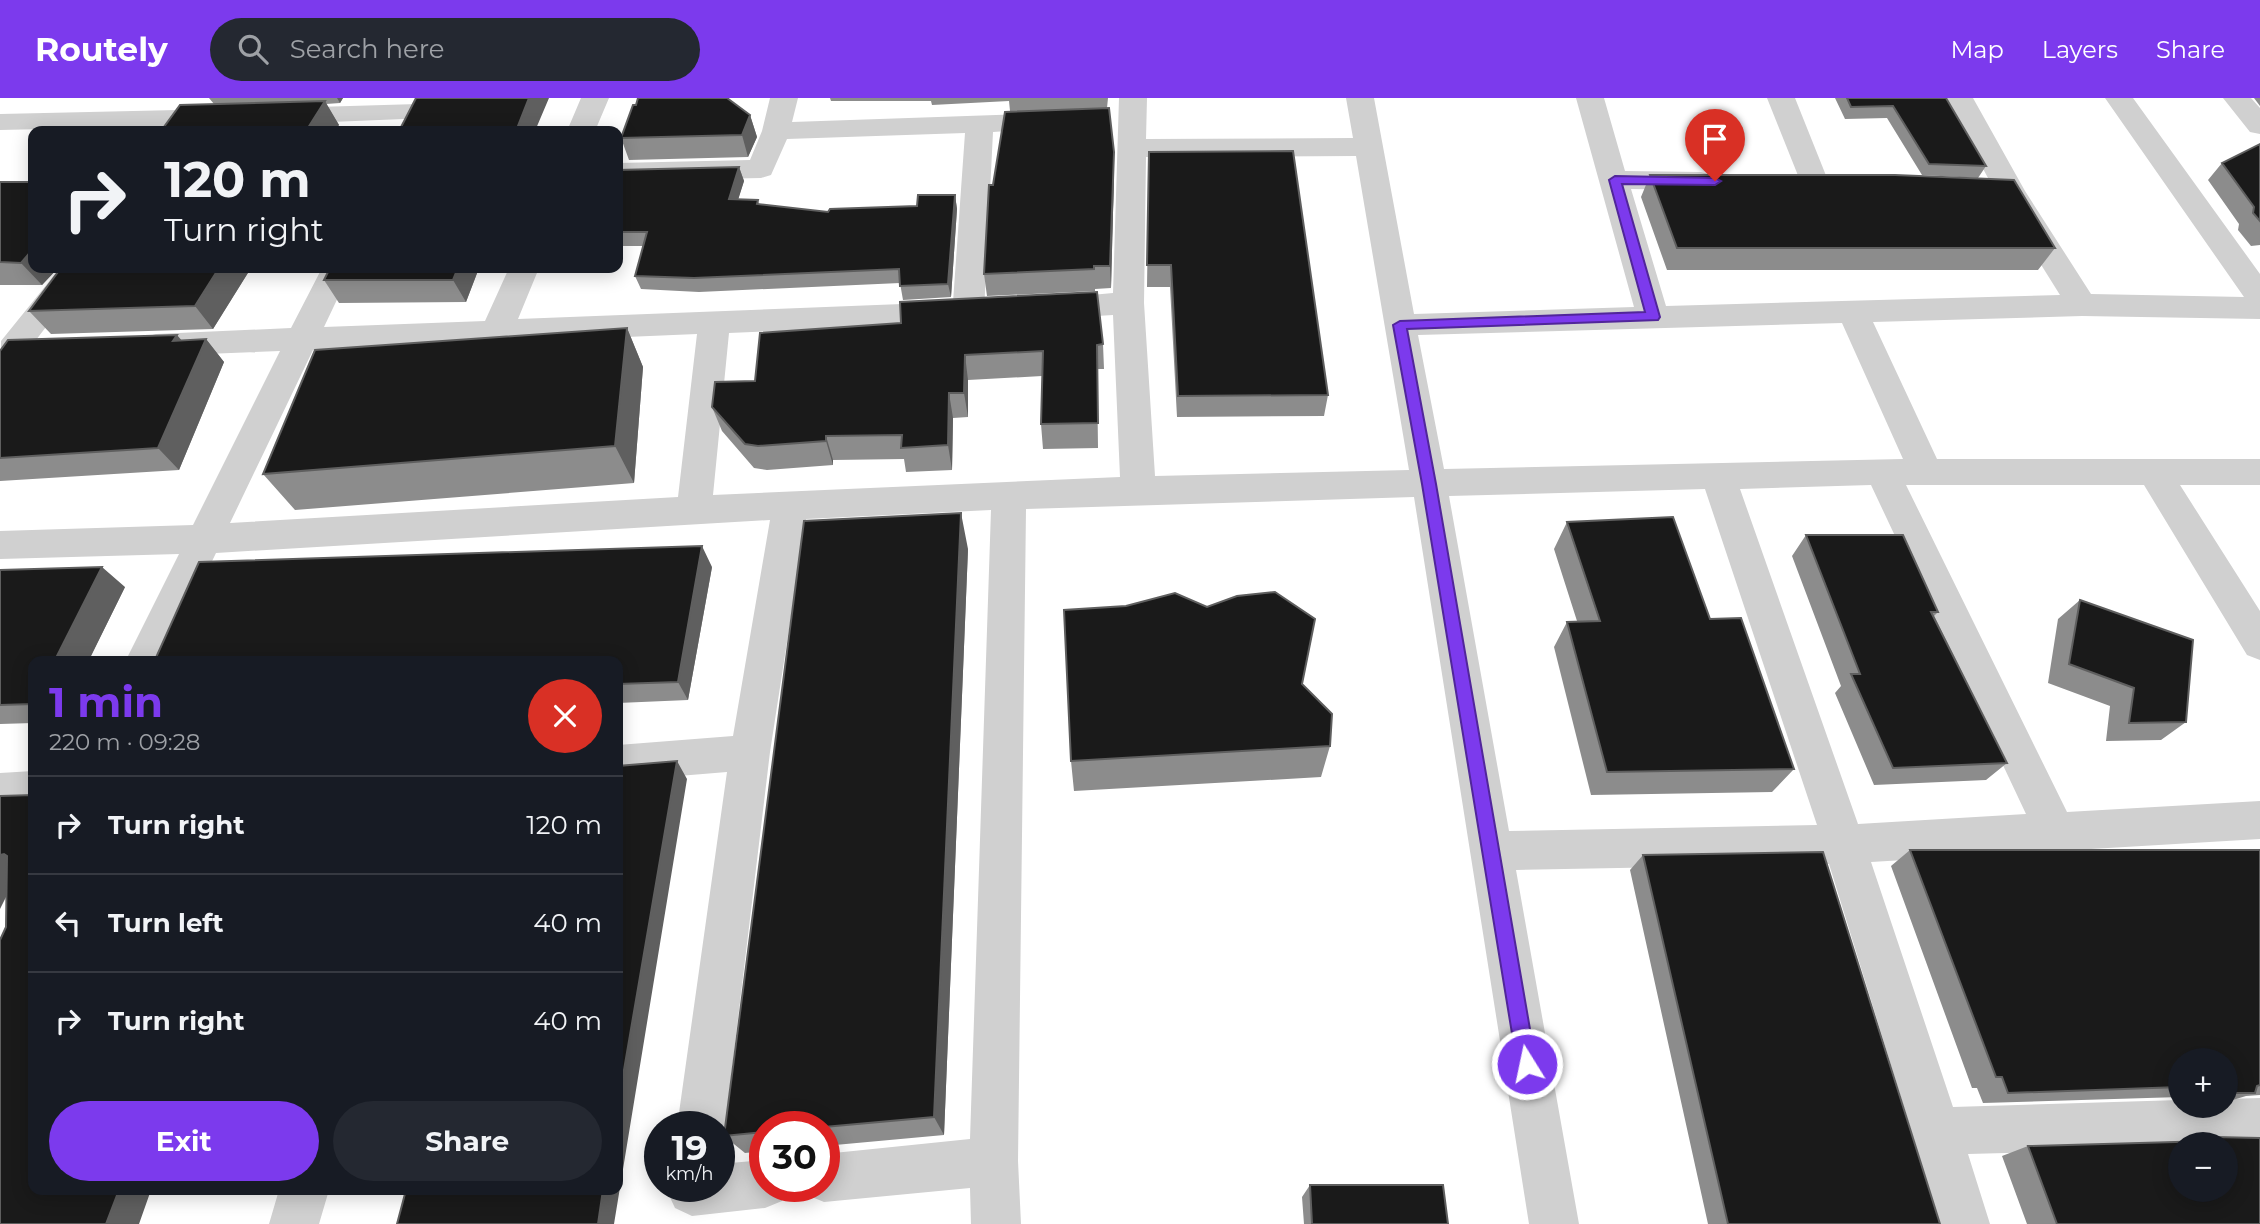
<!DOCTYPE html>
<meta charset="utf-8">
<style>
body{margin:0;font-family:Montserrat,sans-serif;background:#242831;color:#f1f3f6;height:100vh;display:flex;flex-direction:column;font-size:26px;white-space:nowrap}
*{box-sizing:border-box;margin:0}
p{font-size:23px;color:#9ea1a6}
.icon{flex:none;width:38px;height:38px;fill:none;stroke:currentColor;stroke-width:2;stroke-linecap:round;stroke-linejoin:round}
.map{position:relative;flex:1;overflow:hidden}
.sheet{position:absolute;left:28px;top:558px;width:595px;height:539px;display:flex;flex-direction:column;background:#171b24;border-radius:14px;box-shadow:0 4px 18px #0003}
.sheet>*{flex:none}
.banner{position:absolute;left:28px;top:28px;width:595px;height:147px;border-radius:14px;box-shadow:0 4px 18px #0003;background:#171b24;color:#f1f3f6;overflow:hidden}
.controls{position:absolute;left:2168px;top:950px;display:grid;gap:14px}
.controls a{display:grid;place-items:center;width:70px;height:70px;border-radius:50%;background:#171b24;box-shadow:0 4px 18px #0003;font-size:35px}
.speed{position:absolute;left:644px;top:1013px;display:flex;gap:14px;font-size:35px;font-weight:700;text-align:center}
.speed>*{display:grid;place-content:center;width:91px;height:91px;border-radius:50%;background:#171b24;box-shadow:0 4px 18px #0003;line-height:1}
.speed small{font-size:18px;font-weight:400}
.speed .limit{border:10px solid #d22;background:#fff;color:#111}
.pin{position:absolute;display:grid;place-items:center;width:60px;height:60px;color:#fff;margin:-72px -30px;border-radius:50% 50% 50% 0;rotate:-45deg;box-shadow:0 0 7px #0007}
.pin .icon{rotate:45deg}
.me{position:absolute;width:77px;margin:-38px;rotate:350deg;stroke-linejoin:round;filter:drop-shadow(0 0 5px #0008)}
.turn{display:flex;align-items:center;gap:24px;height:147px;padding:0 21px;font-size:32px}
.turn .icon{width:91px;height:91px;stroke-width:2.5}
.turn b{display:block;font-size:49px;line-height:60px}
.round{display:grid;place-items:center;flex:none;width:74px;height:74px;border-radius:37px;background:#242831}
.summary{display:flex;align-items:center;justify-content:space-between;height:119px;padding:0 21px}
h1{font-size:42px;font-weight:700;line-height:52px;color:#7c3aed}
.primary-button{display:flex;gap:14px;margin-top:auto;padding:14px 21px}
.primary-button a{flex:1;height:80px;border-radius:42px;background:#7c3aed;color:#fff;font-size:28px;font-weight:700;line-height:80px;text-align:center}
.primary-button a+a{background:#242831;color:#f1f3f6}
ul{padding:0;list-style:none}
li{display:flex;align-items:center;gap:21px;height:98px;padding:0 21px;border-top:2px solid #363941}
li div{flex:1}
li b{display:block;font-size:26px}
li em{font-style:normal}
header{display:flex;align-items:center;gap:42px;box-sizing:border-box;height:98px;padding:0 35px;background:#7c3aed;color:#fff}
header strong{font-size:33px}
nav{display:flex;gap:38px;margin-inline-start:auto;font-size:24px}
.search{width:490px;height:63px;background:#242831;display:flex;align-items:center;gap:18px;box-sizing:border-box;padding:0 24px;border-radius:38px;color:#9ea1a6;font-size:26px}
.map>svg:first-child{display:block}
</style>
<header>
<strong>Routely</strong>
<div class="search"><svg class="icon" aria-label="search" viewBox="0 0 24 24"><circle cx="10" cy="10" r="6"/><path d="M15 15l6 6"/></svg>Search here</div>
<nav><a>Map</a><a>Layers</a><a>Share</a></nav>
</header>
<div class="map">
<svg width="2260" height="1126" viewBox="0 0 2260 1126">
<rect width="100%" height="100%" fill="#fff"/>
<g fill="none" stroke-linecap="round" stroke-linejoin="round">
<!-- minor -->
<path fill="#d0d0d0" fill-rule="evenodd" d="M581 0H609L595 33H567Z
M770 0H798L792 24 1053 15 1063 17 1067 23 1063 29 993 34 984 214 979 222 953 226 729 235 713 397 1120 379 1113 217 1048 221 1037 218 1032 210 1037 202 1113 195 1119 0H1147L1146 41 1353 40 1346 0H1374L1414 216 1634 209 1576 0H1604L1625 73 1701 74 1711 77 1715 83 1711 89 1701 92 1631 91 1666 208 2060 197 1995 93 1945 0H1973L2025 93 2091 196 2244 199 2105 0H2133L2260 176V221L2082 218 1873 224 1937 361H2260V387H2180L2260 513V562L2247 557 2144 387H1906L2067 714 2260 703V741L1871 764 1953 1009 2180 1002V1008H2226V1001L2260 1000V1048L2180 1046V1050L1968 1056 1990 1126H1940L1829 766 1516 772 1579 1126H1529L1414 399 1026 411 1018 1063 1021 1126H971L970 1090 824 1104 807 1097 803 1088H824V1056L970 1041 991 412 806 421 770 654 725 1029 719 1043V1029H677L727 674 618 683V647L733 638 770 422 216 455 163 564H125L179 456 0 461V433L193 427 280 253 156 258 145 255 140 247 145 239 156 236 291 230 322 170H352L324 229 485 223 509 170H539L518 221 953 204 965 35 787 41 771 77 761 80 618 83V65L750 62 762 33ZM1356 58 1409 372 1155 378 1144 205 1146 59ZM1842 225 1903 361 1444 371 1418 237ZM697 236 678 399 230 425 313 252ZM1871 387 2026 716 1858 726 1740 391ZM1705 391 1817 727 1509 733 1449 398Z
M1767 0H1795L1829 85 1825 91 1815 94 1805 91 1801 85Z
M2223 0H2251L2260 10V36L2250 34Z
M418 6 428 8 432 14 428 20 282 26 272 24 268 18 272 12 282 10Z
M222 11 232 13 236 19 232 25 222 27 0 32V16Z
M60 170H91L23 259 12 262 1 259V243Z
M33 673V709L0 711V675Z
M765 1062V1088H788L782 1103 765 1110 692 1118 675 1110 667 1093 669 1088H719V1066Z
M279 1092H329L319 1126H269Z"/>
</g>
<!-- wall -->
<path fill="#8c8c8c" d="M209 0H343L340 5 326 6 339 27 334 33H161L214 6Z
M830 0H1108L1107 10 1114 77 1111 190 1095 191V193L987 198 984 176 993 87 1010 13 1009 3 932 7 931 3H831Z
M1835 0H1946L1986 68 1978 80 1922 77 1887 20 1845 21Z
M2254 0H2260V8Z
M750 17 757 39 748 59 629 62 621 40Z
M2260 46V147L2251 148 2238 132 2239 126 2208 82 2222 65Z
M1149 54 1328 297 1324 318 1177 319 1170 189H1147Z
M739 69 744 83 738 101 758 102 759 106 828 114 917 108 955 97 957 111 951 199 903 202 900 185 699 194 641 191 635 178 643 148H618V72Z
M1650 77 2055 150 2038 172H1667L1641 99Z
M0 84 33 170H58L42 187H0Z
M61 170H251L213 231 51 236 29 213Z
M479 170 466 204 339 205 324 182Z
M627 230 643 269 634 385 295 412 263 376Z
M760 235 1103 246 1104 271H1097L1098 350 1043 351 1041 326 1042 278 968 282V319L953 320 952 372 906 374 904 361 833 362V367L767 372 754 370 722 333 712 309 755 283Z
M206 241 224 264 179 372 0 383V253Z
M1567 424 1710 521 1794 671 1772 694 1591 697 1554 549 1567 524 1577 523 1554 451Z
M1806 437 1938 514 1934 518 2007 665 1986 682 1874 687 1835 595 1841 588 1792 458Z
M968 451 944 1037 824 1048V1029H765V1053L745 1055 724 1038Z
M712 469 688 602 618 605V564Z
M0 472 125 489 88 564H33V625L0 626Z
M2080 502 2186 624 2161 642 2106 643 2110 608 2048 585 2058 521Z
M1302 586 1330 648 1321 679 1074 693 1071 663Z
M1910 752H2260V997L2246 998 2226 1004V962H2180V1001V999L1983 1005 1977 990H1972L1891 768Z
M1643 757 1940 1126H1708L1630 772Z
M2214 1039 2260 1126H2027L2002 1058 2028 1048 2200 1043Z
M1310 1087 1448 1126H1304L1302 1099Z"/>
<!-- shaded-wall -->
<path fill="#5f5f5f" d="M337 0H343L340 5Z
M529 0H549L535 33H516Z
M325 3 339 27 334 33H306Z
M750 17 757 39 748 59 742 37Z
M1114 54V77L1111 190 1110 168Z
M739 69 744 83 734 115 729 101Z
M955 97 957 111 951 199 948 186Z
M33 151V170H58L42 187 21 165Z
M219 170H251L213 231 195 208Z
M458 170H479L466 204 453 182Z
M627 230 643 269 634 385 615 348Z
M177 237 196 259 173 243Z
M206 241 224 264 179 372 158 350Z
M965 257 968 282V319L964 295Z
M949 295 953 320 952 372 948 347Z
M826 338 833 362V367L826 343Z
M961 415 968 451 944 1037 934 1019Z
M702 448 712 469 688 602 678 584Z
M102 469 125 489 88 564H54Z
M677 663 687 681 614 1126H598L603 1092H618V1007Z
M4 756 32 772 16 779 0 811V757Z
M119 1092H151L139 1126H106Z"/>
<!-- building -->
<path fill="#1a1a1a" stroke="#5f5f5f" stroke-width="2" fill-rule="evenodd" d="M416 0H529L516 33H399Z
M638 0H727L750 17 742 37 621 40 633 7H636Z
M1847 0H1946L1986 68 1929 66 1893 8 1851 9Z
M325 3 306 33H161L180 7Z
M1109 10 1114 54 1110 168H1094V171L984 176 989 87H993L1005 14Z
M2260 46V123L2253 115 2254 109 2222 65Z
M1293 53 1328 297 1178 298 1171 167H1147L1149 54Z
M739 69 729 101 758 102 757 106 828 114 830 111 917 108 918 97H955L948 186 900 188 899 171 694 180 635 178 647 134H618V72Z
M1650 77H1895L2014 82 2055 150H1677Z
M0 84H33V151L21 165 0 164Z
M61 170H219L195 208 29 213Z
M330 170H458L453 182H324Z
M1097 194 1103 246 1097 247 1098 325 1041 326 1043 253 965 257 964 295H949L948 347 901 350 902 337 826 338V343L758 348 745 346 712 309 715 284 755 283 760 235 901 225 900 204Z
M627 230 615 348 263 376 315 252Z
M177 237 173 243 206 241 158 350 0 360V253L8 242Z
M961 415 934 1019 824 1029H765V1034L724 1038 804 423Z
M1673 419 1710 521 1741 520 1794 671 1607 674 1567 524 1600 523 1567 424Z
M1806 437H1903L1938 514H1931L2007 665 1893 670 1851 576H1860Z
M702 448 678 584 618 586V564H154L199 464Z
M102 469 54 564H33V606L0 607V472Z
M1275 494 1315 521 1302 586 1332 616 1330 648 1071 663 1064 512 1126 508 1175 495 1207 509 1237 498Z
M2080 502 2193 542 2186 624 2129 625 2134 590 2069 566Z
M677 663 618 1007V668Z
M33 697V1092H119L106 1126H0V842L6 829 7 758 4 756 0 757V698Z
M1910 752H2260V987L2257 988 2255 995H2226V962H2180V989L2008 995 2002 979H1996Z
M1823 754 1940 1126H1728L1643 757Z
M2214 1039 2260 1040V1126H2057L2028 1048 2211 1043ZM2180 1046H2226V1092H2180Z
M1310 1087H1443L1448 1126H1312Z
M406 1092H603L598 1126H397Z"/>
<!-- route -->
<path fill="#7c3aed" stroke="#51269a" stroke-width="2" d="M1615 78 1715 80 1721 83 1715 87 1622 86 1660 219 1658 222 1407 231 1436 386 1536 966 1533 973 1527 976 1520 973 1517 966 1422 386 1393 227 1400 223 1645 214 1609 82Z"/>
</svg>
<div class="controls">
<a>+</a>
<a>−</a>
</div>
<div class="speed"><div>19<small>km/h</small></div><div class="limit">30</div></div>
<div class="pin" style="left:1715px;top:83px;background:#d93025"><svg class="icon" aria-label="arrive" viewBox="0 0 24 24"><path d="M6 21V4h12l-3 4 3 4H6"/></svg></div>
<svg class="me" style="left:1527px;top:966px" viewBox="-20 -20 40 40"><circle r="17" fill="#7c3aed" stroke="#fff" stroke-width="3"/><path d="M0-11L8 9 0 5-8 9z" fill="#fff"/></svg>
<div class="banner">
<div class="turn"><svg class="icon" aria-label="right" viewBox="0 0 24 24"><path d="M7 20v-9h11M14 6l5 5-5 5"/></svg><div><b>120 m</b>Turn right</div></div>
</div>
<section class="sheet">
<div class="summary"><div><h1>1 min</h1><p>220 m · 09:28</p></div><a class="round" style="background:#d93025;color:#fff"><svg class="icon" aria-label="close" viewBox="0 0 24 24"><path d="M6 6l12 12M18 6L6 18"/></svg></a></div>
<ul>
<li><svg class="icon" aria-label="right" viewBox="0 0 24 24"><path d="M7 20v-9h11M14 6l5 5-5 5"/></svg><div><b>Turn right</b></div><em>120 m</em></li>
<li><svg class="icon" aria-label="left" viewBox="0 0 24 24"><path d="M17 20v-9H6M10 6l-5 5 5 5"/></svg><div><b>Turn left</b></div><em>40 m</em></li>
<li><svg class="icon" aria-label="right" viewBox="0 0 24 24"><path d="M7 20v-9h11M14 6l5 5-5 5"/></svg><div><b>Turn right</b></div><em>40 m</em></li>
</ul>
<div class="primary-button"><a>Exit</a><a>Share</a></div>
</section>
</div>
